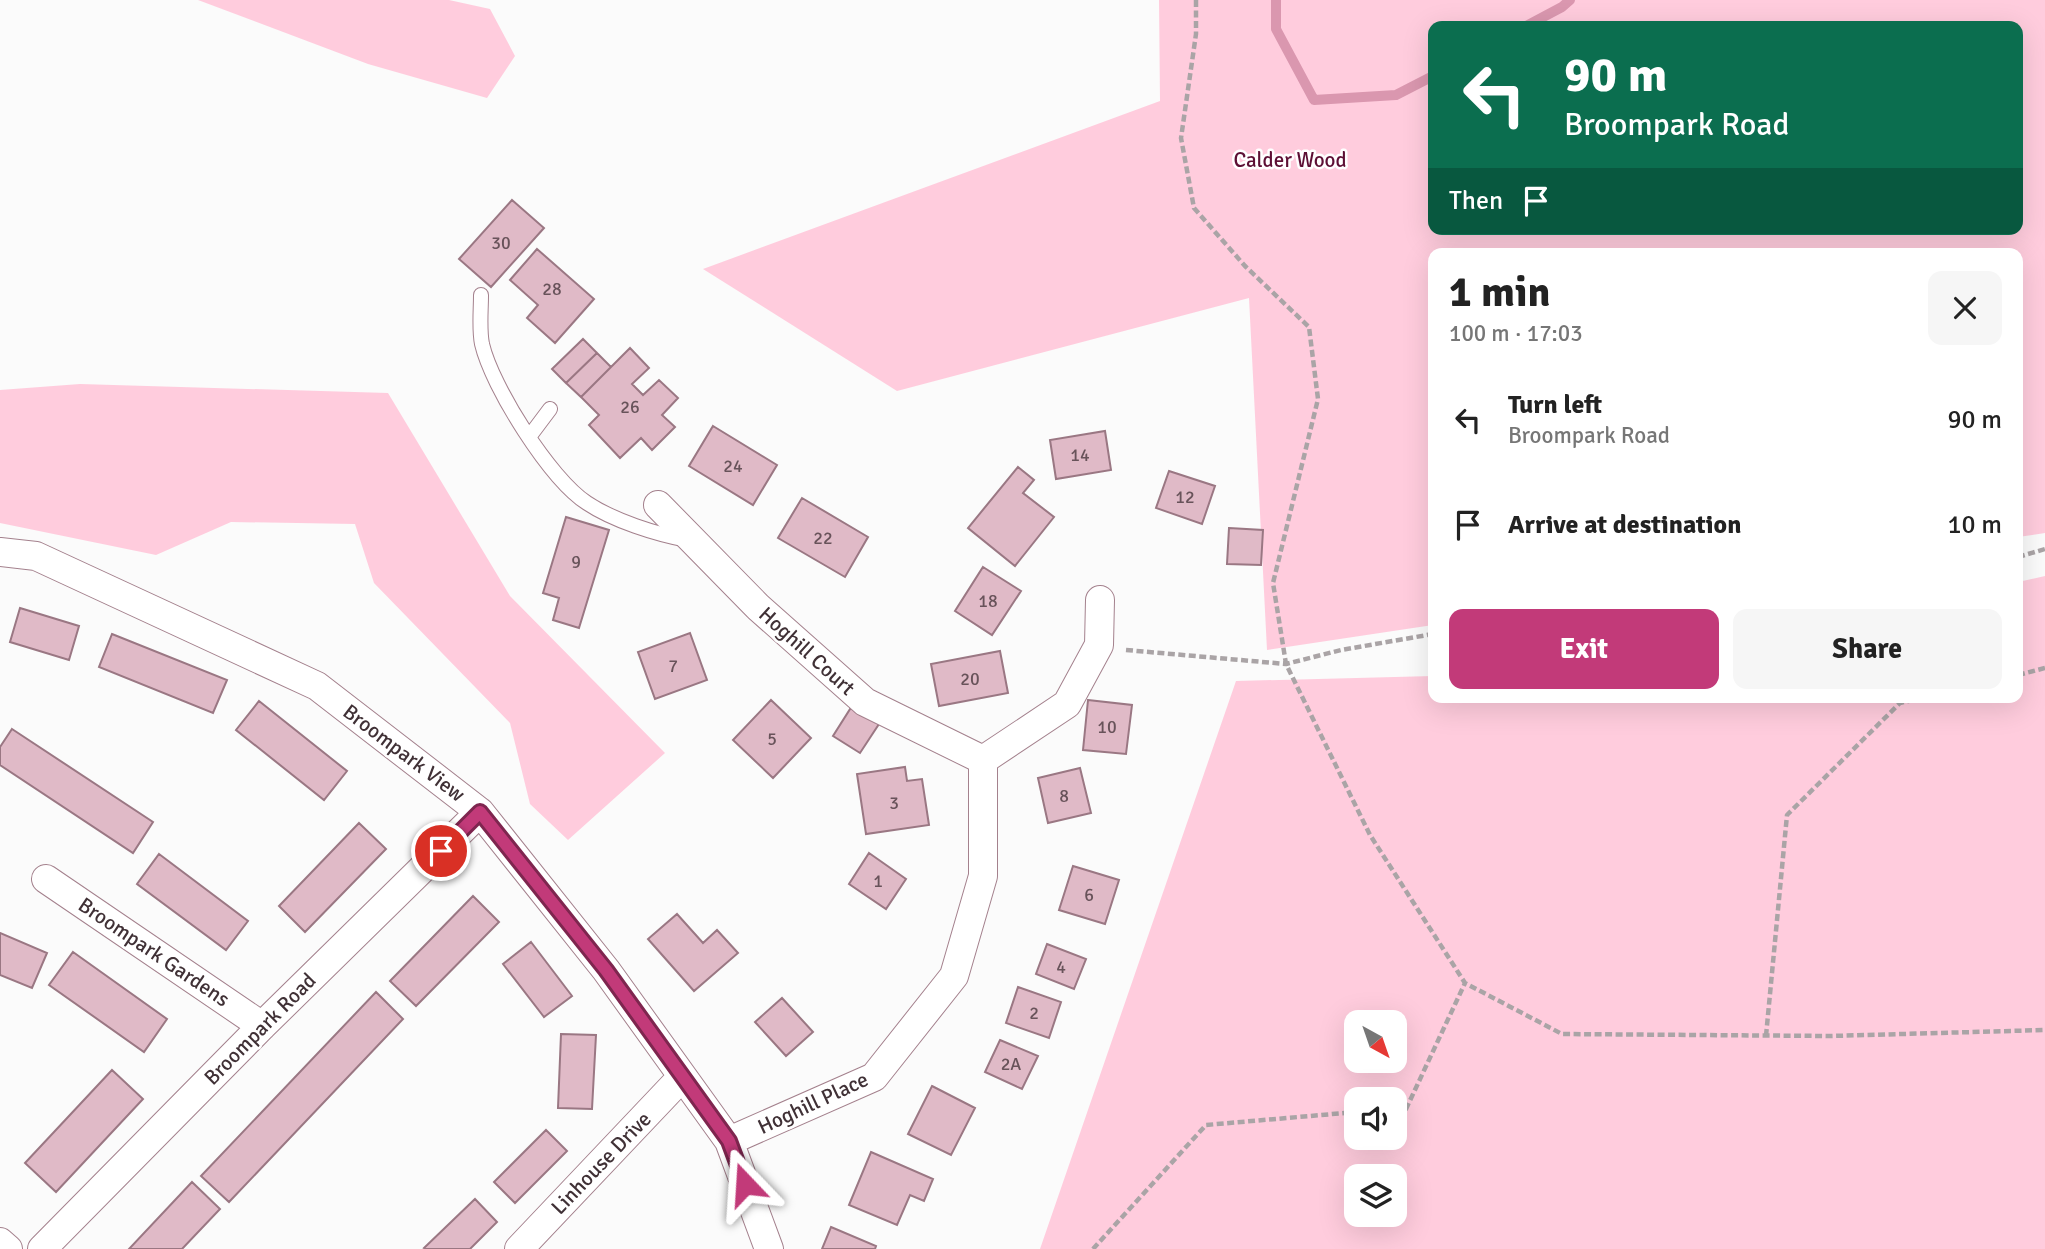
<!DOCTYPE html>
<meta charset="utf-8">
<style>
body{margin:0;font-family:Signika,sans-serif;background:#f6f6f6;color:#222;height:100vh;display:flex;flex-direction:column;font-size:26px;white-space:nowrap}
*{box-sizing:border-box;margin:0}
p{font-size:23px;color:#767676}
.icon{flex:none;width:38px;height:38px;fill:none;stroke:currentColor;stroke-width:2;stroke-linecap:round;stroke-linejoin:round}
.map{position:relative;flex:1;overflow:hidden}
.sheet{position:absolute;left:1428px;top:248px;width:595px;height:455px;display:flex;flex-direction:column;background:#fff;border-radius:14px;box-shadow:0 7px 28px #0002}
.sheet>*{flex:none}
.guide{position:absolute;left:1428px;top:21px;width:595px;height:214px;border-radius:14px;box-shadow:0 7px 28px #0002;background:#0b6e4f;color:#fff;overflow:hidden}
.needle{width:46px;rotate:140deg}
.controls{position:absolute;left:1344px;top:1010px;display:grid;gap:14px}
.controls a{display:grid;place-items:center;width:63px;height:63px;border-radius:14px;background:#fff;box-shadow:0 7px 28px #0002;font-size:35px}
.pin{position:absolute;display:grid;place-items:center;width:60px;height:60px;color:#fff;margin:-30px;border:4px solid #fff;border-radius:50%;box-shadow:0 2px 7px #0007}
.me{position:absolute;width:77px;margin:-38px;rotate:340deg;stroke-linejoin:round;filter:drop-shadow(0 0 5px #0008)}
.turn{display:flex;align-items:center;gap:24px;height:147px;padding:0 21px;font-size:32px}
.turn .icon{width:91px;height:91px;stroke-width:2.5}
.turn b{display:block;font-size:49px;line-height:60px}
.then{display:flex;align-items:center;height:66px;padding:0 21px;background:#0003;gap:14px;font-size:26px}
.round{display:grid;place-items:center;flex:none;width:74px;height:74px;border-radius:14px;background:#f6f6f6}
.summary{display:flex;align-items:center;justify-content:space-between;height:119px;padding:0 21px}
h1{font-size:42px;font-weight:700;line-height:52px}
.button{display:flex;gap:14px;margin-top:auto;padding:14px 21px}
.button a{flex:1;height:80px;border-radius:14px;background:#c23a79;color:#fff;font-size:28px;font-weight:700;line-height:80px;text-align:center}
.button a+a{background:#f6f6f6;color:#222}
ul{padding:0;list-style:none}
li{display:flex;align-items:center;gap:21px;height:105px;padding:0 21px}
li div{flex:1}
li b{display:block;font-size:26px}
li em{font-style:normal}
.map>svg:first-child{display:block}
</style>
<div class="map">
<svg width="2045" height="1249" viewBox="0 0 2045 1249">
<rect width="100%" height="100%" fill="#fbfbfb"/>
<!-- green -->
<path fill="#fcd" fill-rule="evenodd" d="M198 0H449L490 9 515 56 487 98 368 64Z
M1159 0H2045V533L2018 537V254H1433V625L1267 650 1249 298 897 391 703 269 1160 101ZM1433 26H2018V229H1433Z
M80 384 388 393 510 596 665 753 568 840 530 804 510 723 374 583 355 524 231 522 156 555 0 523V390Z
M2045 576V1249H1040L1236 681 1433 676V698H2018V582ZM1356 1022H1395V1060H1356ZM1395 1099V1138H1356V1099ZM1395 1176V1214H1356V1176Z"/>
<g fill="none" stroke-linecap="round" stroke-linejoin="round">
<!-- stream -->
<path stroke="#da97af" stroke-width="10" d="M1276 0V29L1314 100 1396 95 1433 76
M1526 26 1562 7 1570 0"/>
</g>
<!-- building -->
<path fill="#e0bac7" stroke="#9a7783" stroke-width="2" d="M512 200 544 228 491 287 459 259Z
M537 249 594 299 555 343 527 318 538 305 510 280Z
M583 339 597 353 566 383 552 369Z
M630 348 649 368 632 384 643 395 659 380 678 398 662 415 675 427 652 450 641 438 620 458 589 425 599 415 581 397Z
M597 353 611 367 581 397 566 383Z
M713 426 777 465 753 505 689 466Z
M1105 431 1111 470 1056 479 1050 440Z
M1018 467 1034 480 1023 493 1054 517 1015 566 968 528Z
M1169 471 1215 486 1202 524 1156 508Z
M802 498 868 537 845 577 778 538Z
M566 517 609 530 579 628 553 620 559 598 543 593Z
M1229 528 1263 530 1261 565 1227 564Z
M983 567 1021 591 992 635 955 611Z
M20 608 79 626 69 660 10 642Z
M690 633 707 680 655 699 638 652Z
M112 634 227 680 213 713 99 667Z
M1000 651 1008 693 939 706 931 664Z
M771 700 811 738 773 778 733 740Z
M1088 700 1132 705 1126 754 1083 750Z
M259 701 347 771 324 800 236 730Z
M852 706 879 724 860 753 833 736Z
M12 729 153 822 133 853 0 765V747Z
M905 767 907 781 922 779 929 825 866 834 857 774Z
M1080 768 1091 813 1048 823 1038 778Z
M359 823 386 849 305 932 279 906Z
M869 853 906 879 886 909 849 884Z
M159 854 248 921 226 950 137 884Z
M1073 866 1119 880 1105 924 1059 910Z
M473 896 499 922 416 1006 390 981Z
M677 914 703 943 717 930 738 953 694 991 648 939Z
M0 933 47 953 32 988 0 975Z
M531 942 572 996 544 1017 503 964Z
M1047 944 1086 959 1074 989 1036 974Z
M73 952 167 1019 144 1052 49 985Z
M1018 987 1061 1002 1049 1038 1006 1023Z
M376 992 403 1019 229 1202 201 1176Z
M782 998 813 1032 786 1056 755 1022Z
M561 1034 596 1035 592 1109 558 1108Z
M1000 1040 1038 1056 1022 1089 985 1072Z
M112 1070 143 1099 56 1192 25 1163Z
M932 1086 975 1108 951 1155 908 1134Z
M546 1130 567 1151 515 1203 494 1182Z
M871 1152 933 1179 924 1201 910 1195 897 1225 849 1205Z
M192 1182 220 1209 182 1249H129Z
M475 1199 497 1222 470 1249H426L424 1248Z
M831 1227 876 1246 875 1249H822Z"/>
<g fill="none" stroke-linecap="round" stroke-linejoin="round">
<defs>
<path id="service" d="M481 295C481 311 479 329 482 344 492 387 550 479 587 503 614 521 656 534 687 540
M529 437 550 409"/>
<path id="minor" d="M658 505 758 607 865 702 983 760 1067 704 1099 645 1100 600
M0 552 36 556 317 686 480 812 606 970 729 1141 769 1249
M46 879 262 1026
M729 1141 874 1077 954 976 983 876V760
M0 1242 8 1249
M42 1249 262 1026 480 812
M519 1249 682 1077"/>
</defs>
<!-- service casing -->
<use href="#service" stroke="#a4818d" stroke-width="16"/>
<!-- minor casing -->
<use href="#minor" stroke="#a4818d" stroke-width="30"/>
<!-- path -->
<path stroke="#aaa4a6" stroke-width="4.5" stroke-dasharray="7 3.5" stroke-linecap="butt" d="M1196 0V34L1181 138 1194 208 1245 266 1309 327 1318 399 1273 583 1286 664 1370 835 1465 983 1562 1034 1831 1036 2045 1030
M2018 557 2045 549
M1126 650 1286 664 1341 650 1433 634
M2018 675 2045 668
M1766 1036 1787 815 1900 703 1922 698
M1395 1109H1406L1465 983
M1093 1249 1206 1125 1356 1112"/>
<!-- service -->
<use href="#service" stroke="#fff" stroke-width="14"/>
<!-- minor -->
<use href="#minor" stroke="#fff" stroke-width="28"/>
</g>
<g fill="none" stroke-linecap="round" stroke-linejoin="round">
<defs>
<path id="route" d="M441 851 480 812 606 970 729 1141 745 1184"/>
</defs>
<!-- route casing -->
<use href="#route" stroke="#7e264f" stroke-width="18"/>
<!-- route -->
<use href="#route" stroke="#c23a79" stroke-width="12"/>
</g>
<g text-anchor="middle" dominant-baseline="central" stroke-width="5" stroke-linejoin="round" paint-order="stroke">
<!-- number labels -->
<g font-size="18" fill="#68535a">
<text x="501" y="243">30</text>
<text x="552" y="289">28</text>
<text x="630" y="407">26</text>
<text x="1080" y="455">14</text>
<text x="733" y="466">24</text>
<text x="1185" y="497">12</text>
<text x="823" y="538">22</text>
<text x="576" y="562">9</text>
<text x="988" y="601">18</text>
<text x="673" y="666">7</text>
<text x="970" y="679">20</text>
<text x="1107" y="727">10</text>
<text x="772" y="739">5</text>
<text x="1064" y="796">8</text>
<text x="894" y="803">3</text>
<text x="878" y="881">1</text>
<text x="1089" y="895">6</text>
<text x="1061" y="967">4</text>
<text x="1034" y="1013">2</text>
<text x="1011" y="1064">2A</text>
</g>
<!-- park labels -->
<g font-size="21" fill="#5d0f35" stroke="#fff">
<text x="1290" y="160">Calder Wood</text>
</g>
<!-- street labels -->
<g font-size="21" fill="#403136" stroke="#fff">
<text transform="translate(807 651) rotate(42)">Hoghill Court</text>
<text transform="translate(404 753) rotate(37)">Broompark View</text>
<text transform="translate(154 952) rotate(34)">Broompark Gardens</text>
<text transform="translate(260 1029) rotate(-45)">Broompark Road</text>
<text transform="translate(813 1103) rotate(-25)">Hoghill Place</text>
<text transform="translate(601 1163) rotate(-46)">Linhouse Drive</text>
</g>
</g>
</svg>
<div class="controls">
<a><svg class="needle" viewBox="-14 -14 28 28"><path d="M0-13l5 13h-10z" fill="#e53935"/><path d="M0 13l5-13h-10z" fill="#767676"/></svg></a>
<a><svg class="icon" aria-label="sound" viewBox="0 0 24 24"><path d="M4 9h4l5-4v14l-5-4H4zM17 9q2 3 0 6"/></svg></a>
<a><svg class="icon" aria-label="layers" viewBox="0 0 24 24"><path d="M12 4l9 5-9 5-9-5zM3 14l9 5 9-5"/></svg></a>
</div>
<div class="pin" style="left:441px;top:851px;background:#d93025"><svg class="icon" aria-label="arrive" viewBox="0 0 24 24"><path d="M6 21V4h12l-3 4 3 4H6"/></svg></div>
<svg class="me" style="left:745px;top:1184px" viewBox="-20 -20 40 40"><path d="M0-17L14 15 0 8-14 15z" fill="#c23a79" stroke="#fff" stroke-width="4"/></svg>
<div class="guide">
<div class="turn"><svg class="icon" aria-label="left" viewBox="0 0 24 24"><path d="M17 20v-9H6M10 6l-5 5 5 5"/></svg><div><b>90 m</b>Broompark Road</div></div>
<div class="then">Then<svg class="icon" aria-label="arrive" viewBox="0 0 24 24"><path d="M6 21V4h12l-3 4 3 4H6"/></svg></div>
</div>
<section class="sheet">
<div class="summary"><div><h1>1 min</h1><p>100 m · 17:03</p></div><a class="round"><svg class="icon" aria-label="close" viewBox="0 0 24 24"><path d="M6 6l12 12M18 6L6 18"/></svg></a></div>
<ul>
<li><svg class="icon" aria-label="left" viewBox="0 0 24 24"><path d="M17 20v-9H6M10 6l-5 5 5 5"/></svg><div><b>Turn left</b><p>Broompark Road</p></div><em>90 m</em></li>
<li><svg class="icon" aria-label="arrive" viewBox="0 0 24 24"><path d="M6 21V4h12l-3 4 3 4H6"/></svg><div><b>Arrive at destination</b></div><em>10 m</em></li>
</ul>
<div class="button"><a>Exit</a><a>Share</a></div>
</section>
</div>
